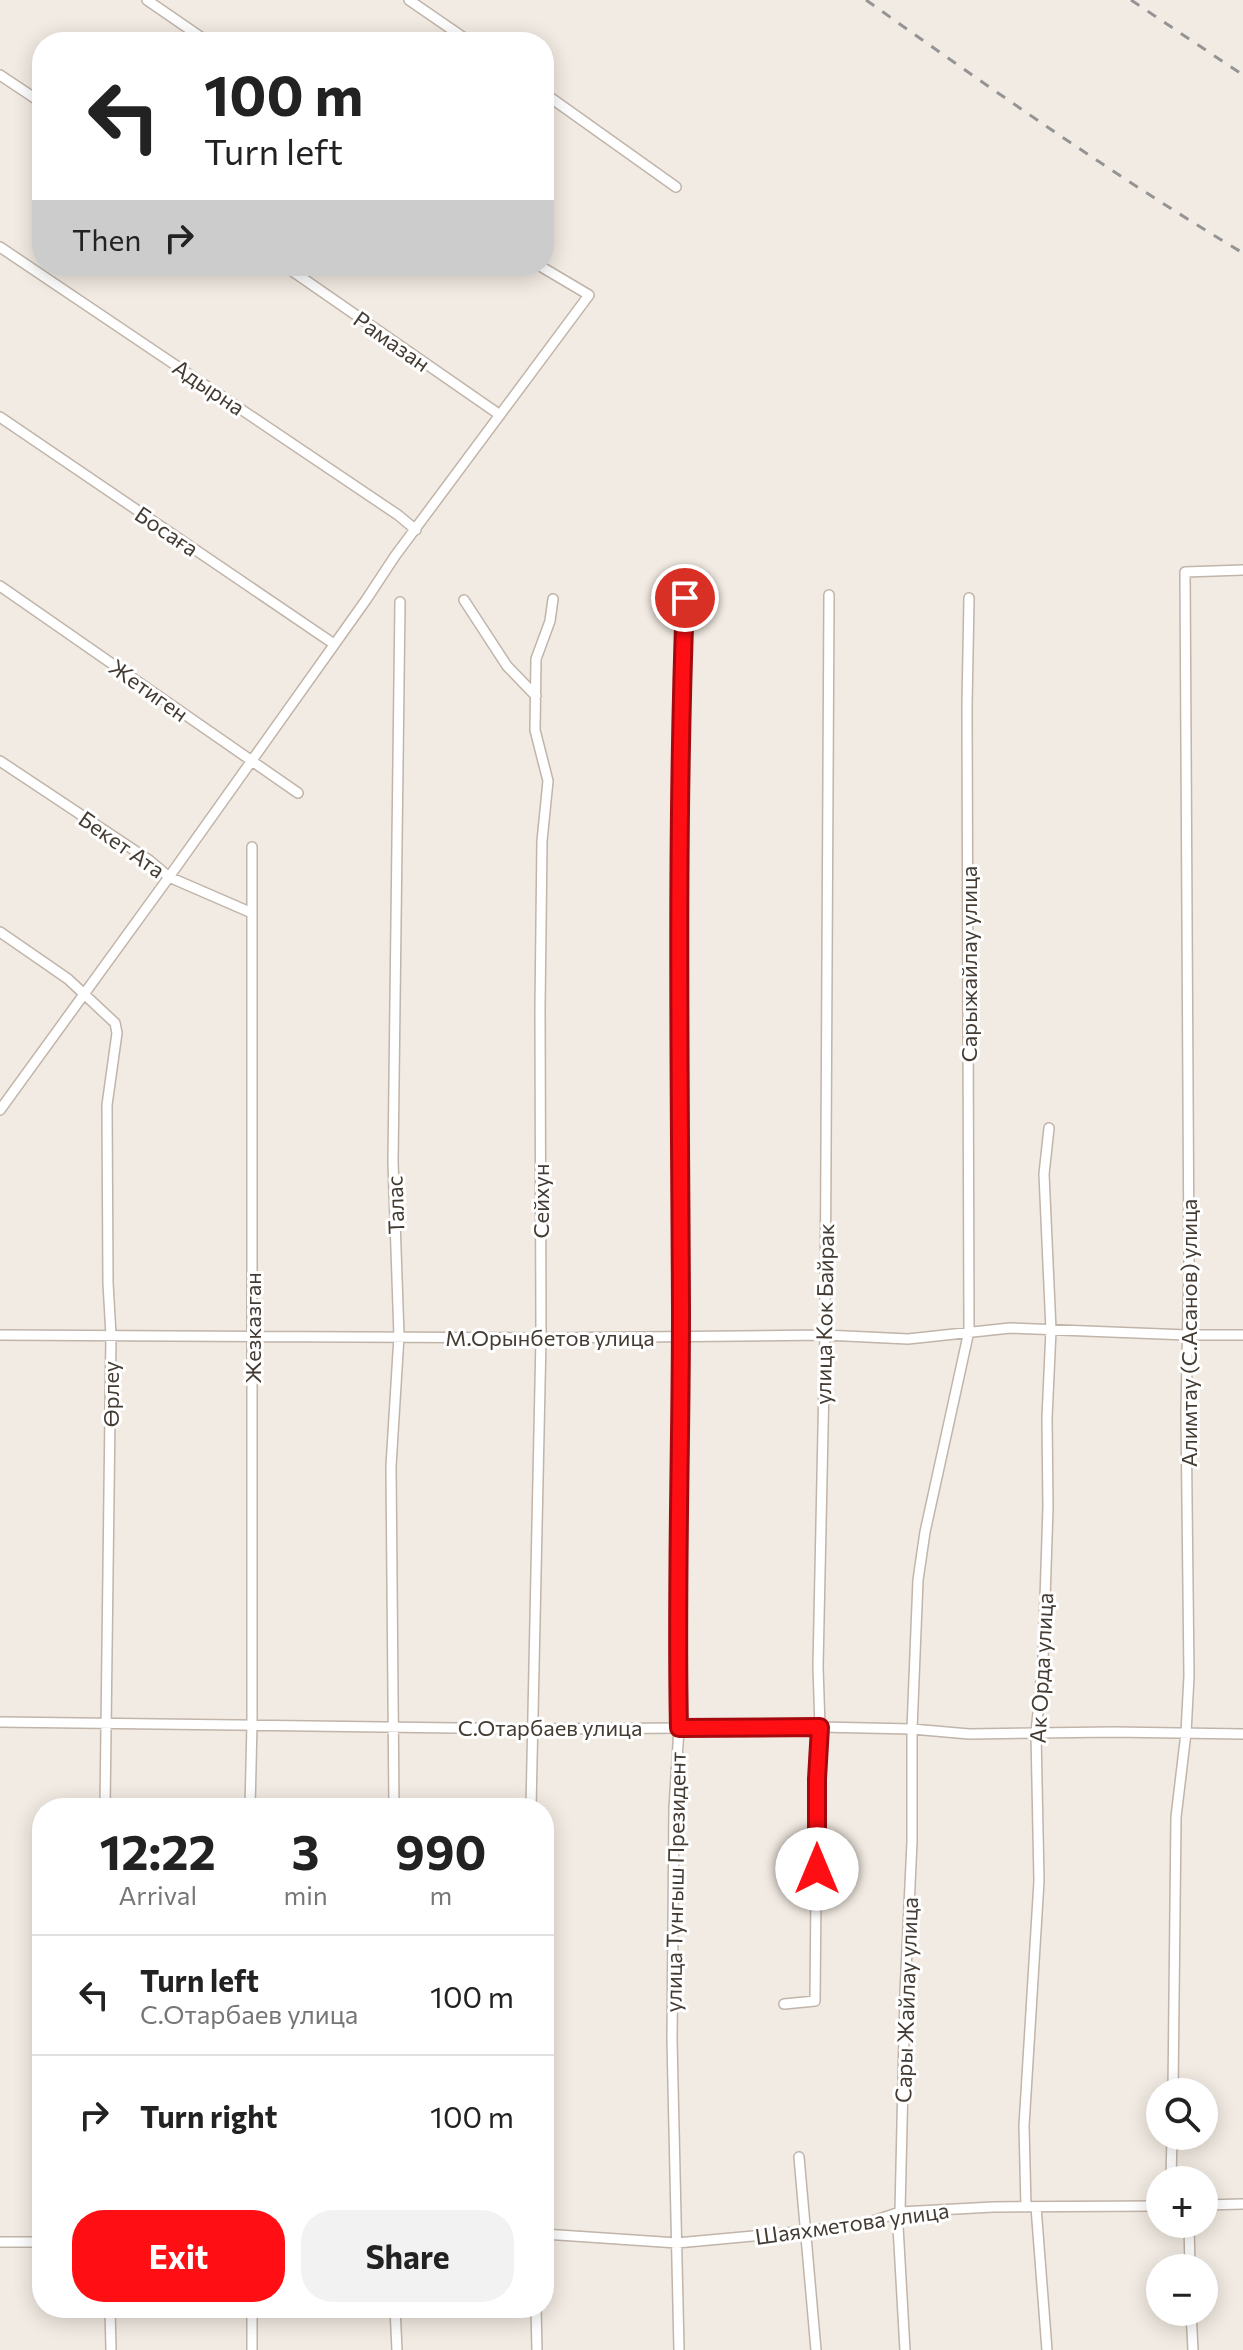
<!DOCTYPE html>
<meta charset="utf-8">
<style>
body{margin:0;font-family:Commissioner,sans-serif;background:#f2f2f2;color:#222;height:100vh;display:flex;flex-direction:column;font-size:30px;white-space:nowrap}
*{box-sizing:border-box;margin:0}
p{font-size:26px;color:#767676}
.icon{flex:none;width:44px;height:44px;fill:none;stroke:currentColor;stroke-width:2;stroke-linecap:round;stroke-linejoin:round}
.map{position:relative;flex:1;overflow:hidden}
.details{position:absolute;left:32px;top:1798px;width:522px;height:520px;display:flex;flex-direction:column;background:#fff;border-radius:32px;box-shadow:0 4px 20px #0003}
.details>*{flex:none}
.top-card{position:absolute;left:32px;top:32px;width:522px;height:244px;border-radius:32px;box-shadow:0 4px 20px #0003;background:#fff;color:#222;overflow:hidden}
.tools{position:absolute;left:1146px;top:2078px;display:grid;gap:16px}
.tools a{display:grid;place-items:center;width:72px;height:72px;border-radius:50%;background:#fff;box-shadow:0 4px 20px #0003;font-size:40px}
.pin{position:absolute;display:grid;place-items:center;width:68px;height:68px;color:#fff;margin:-34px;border:4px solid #fff;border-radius:50%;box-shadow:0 2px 8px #0007}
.me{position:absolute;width:88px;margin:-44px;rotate:0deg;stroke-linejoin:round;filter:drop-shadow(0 0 6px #0008)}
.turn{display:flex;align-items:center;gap:28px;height:168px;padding:0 40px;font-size:36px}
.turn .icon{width:104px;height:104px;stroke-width:2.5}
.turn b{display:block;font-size:56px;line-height:68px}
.then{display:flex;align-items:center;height:76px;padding:0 40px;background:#0003;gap:16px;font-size:30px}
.eta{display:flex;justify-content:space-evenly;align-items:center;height:136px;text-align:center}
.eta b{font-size:48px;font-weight:700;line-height:56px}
.cta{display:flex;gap:16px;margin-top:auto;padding:16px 40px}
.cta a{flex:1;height:92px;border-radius:32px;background:#ff0e14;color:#fff;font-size:32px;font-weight:700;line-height:92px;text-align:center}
.cta a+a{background:#f2f2f2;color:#222}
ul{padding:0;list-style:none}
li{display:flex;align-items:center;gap:24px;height:120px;padding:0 40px;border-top:2px solid #e0e0e0}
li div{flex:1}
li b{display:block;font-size:30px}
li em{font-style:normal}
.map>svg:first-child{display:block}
</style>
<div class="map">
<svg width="1243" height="2350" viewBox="0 0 1243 2350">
<rect width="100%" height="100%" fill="#f2ebe3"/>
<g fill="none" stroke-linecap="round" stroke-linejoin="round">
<defs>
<path id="street" d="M147 0 208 42
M409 0 470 42
M0 75 42 103
M544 93 676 187
M0 247 398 515 416 530
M285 266 500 415
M0 417 334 644
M0 586 298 793
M464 600 507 666 536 696
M0 761 149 860 169 877 252 913
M0 932 68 979 115 1023 117 1033 107 1105 108 1283 111 1335 105 1808
M0 1110 169 877 366 600 395 556 589 295 540 266
M0 1335 541 1338 825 1335 908 1339 1010 1328 1187 1335H1243
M0 1722 532 1729 820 1727 912 1729 969 1734 1113 1732 1243 1734
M250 1808 252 1724V847
M394 1808 391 1466 399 1336 393 1162 400 602
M531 1808 541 1338 540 1008 542 841 548 781 535 730 536 659 550 621 553 599
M784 2004 815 2001 817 1779 820 1727 818 1667 825 1335 829 595
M1173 2092 1176 1817 1186 1733 1189 1676 1186 1412 1189 1263 1185 572 1243 570
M799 2157 816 2350
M1171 2180 1172 2136
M1204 2205 1243 2204
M1026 2207 1024 2126 1039 1881 1036 1733 1043 1660 1048 1507 1047 1418 1051 1330 1044 1174 1049 1128
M1036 2207 1047 2350
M1189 2224 1190 2268
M544 2234 677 2243 807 2231 867 2223 900 2212 993 2207 1160 2206
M0 2242H42
M110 2308 111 2350
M252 2308V2350
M395 2308 397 2350
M536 2308 537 2350
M1191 2312 1193 2350
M679 2350 672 2040 674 1808 679 1728 677 1598 681 1337 680 717 685 598
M905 2350 898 2226 900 2212 905 1993 912 1842V1729L918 1580 925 1532 969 1331 967 706 969 598"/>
</defs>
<!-- street casing -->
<use href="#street" stroke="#c1b4a9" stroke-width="12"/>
<!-- street -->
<use href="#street" stroke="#fff" stroke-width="9"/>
<!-- rail -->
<path stroke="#949494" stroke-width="3" stroke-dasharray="10 10" stroke-linecap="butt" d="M866 0C990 88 1113 175 1243 253
M1131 0 1243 75"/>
</g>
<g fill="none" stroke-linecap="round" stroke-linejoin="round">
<defs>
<path id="route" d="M685 598C676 835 680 1073 681 1311 681 1450 676 1589 679 1728L820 1727 817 1779V1869"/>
</defs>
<!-- route casing -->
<use href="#route" stroke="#a6090d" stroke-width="20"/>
<!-- route -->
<use href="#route" stroke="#ff0e14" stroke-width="14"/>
</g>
<g text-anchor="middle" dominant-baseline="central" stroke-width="6" stroke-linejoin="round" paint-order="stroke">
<!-- street labels -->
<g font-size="22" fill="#443b33" stroke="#fff">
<text transform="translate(392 341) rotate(35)">Рамазан</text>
<text transform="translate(209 387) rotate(34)">Адырна</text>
<text transform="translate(167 531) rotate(34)">Босаға</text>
<text transform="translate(149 690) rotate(35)">Жетиген</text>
<text transform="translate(122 844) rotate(35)">Бекет Ата</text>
<text transform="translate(968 964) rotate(-90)">Сарыжайлау улица</text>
<text transform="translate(540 1201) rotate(-90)">Сейхун</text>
<text transform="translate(395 1205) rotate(-92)">Талас</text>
<text transform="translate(824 1314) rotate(-89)">улица Кок Байрак</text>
<text transform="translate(252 1328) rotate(-90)">Жезказган</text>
<text transform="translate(1188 1333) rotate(-90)">Алимтау (С.Асанов) улица</text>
<text x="550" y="1337">М.Орынбетов улица</text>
<text transform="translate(110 1394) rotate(-90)">Өрлеу</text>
<text transform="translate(1041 1668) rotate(-87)">Ак Орда улица</text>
<text x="550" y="1727">С.Отарбаев улица</text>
<text transform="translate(675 1882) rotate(-89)">улица Тунгыш Президент</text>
<text transform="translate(906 2000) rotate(-88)">Сары Жайлау улица</text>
<text transform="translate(852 2223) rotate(-8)">Шаяхметова улица</text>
</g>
</g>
</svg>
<div class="tools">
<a><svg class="icon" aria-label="search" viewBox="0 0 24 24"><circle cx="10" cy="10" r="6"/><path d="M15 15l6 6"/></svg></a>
<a>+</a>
<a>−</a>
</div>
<div class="pin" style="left:685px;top:598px;background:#d93025"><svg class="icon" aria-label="arrive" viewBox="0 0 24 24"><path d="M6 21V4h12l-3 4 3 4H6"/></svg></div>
<svg class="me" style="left:817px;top:1869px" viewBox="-20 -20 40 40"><circle r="19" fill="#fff"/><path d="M0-13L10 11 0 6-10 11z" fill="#ff0e14"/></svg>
<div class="top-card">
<div class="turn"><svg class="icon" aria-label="left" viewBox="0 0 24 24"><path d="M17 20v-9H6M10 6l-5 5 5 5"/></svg><div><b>100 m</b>Turn left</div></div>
<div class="then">Then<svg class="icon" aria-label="right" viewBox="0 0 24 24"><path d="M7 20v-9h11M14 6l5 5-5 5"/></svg></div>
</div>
<section class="details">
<div class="eta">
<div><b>12:22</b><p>Arrival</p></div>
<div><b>3</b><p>min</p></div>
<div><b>990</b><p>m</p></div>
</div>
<ul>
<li><svg class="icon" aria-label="left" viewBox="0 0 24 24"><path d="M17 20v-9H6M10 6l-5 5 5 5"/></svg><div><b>Turn left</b><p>С.Отарбаев улица</p></div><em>100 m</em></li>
<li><svg class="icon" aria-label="right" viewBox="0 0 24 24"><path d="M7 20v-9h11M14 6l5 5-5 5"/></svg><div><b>Turn right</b></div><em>100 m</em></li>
</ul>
<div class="cta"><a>Exit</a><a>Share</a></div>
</section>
</div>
